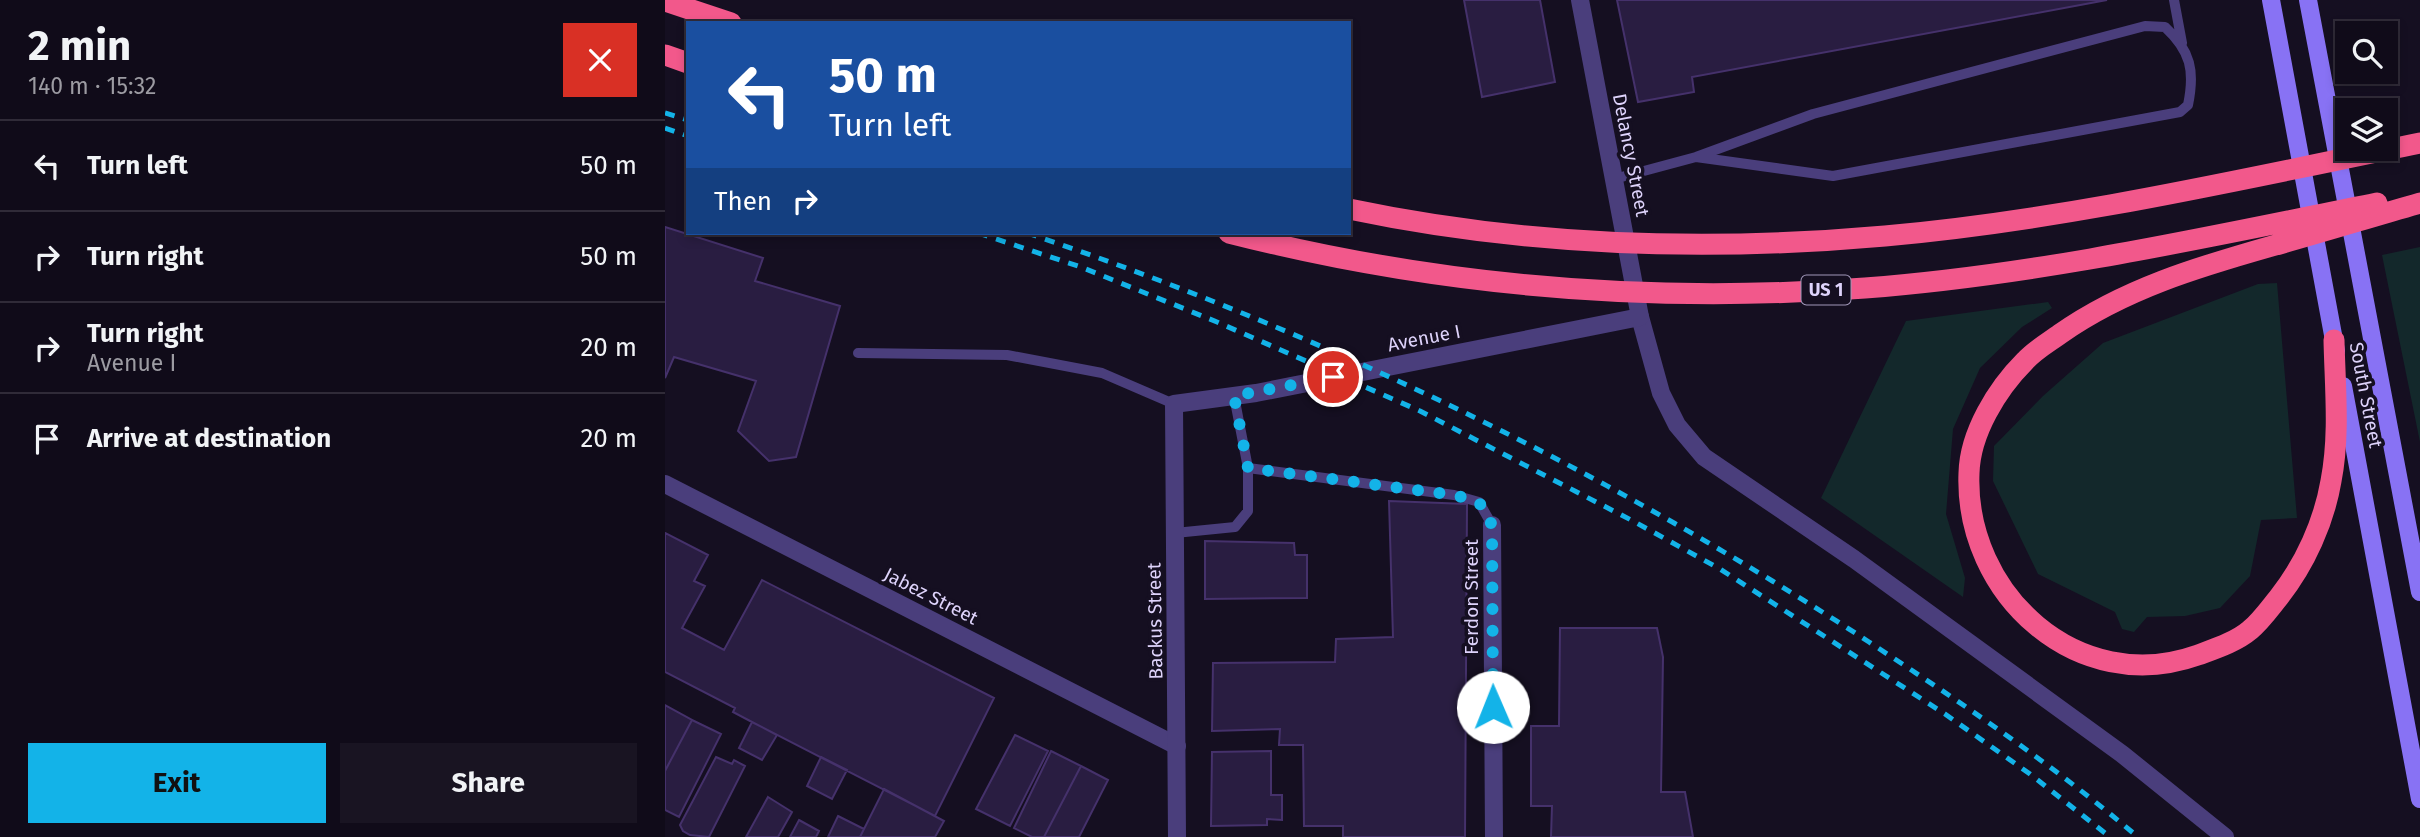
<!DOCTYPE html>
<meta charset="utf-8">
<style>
body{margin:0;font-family:"Fira Sans",sans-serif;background:#191422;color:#f1f3f6;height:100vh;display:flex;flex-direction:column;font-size:26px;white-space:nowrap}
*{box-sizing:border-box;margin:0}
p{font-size:23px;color:#9c9ba2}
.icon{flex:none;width:38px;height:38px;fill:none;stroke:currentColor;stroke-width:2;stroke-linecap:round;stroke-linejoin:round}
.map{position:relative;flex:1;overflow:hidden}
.side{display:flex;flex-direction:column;background:#100b19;width:665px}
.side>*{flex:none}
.banner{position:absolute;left:21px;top:21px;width:665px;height:214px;border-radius:0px;box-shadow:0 4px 10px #0003,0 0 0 2px #302b38;background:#1a4fa0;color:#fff;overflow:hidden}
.tools{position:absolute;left:1670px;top:21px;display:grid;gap:14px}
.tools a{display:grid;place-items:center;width:63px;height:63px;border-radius:0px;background:#100b19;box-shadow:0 4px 10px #0003,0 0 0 2px #302b38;font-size:35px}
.pin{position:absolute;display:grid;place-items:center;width:60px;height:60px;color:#fff;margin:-30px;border:4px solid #fff;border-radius:50%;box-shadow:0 2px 7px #0007}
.me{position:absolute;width:77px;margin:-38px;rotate:359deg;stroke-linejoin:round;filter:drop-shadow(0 0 5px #0008)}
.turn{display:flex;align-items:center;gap:24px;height:147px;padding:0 28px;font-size:32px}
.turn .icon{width:91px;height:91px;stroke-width:2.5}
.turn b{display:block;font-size:49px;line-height:60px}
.then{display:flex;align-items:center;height:66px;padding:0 28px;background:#0003;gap:14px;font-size:26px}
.round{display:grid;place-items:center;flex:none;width:74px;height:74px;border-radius:0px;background:#191422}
.summary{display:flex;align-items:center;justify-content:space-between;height:119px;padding:0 28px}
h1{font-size:42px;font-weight:700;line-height:52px}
.button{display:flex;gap:14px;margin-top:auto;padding:14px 28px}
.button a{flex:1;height:80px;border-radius:0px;background:#13b3e8;color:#111;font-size:28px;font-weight:700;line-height:80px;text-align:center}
.button a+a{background:#191422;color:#f1f3f6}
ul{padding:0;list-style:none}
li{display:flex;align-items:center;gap:21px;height:91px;padding:0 28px;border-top:2px solid #302b38}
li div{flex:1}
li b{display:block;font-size:26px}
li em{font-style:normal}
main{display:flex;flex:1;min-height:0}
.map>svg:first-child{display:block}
</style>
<main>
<section class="side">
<div class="summary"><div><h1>2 min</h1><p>140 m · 15:32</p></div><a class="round" style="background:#d93025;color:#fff"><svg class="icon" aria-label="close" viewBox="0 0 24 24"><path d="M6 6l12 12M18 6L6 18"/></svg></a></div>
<ul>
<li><svg class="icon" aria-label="left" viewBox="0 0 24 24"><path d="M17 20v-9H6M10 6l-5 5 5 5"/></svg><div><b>Turn left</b></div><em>50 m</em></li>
<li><svg class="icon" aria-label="right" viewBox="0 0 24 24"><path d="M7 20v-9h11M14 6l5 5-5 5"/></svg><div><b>Turn right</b></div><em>50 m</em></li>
<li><svg class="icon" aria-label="right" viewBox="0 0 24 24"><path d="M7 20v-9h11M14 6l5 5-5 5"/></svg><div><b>Turn right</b><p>Avenue I</p></div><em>20 m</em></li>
<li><svg class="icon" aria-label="arrive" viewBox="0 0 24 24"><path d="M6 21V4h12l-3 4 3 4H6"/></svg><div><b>Arrive at destination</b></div><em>20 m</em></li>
</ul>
<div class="button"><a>Exit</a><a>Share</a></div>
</section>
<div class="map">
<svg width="1755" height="837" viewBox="0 0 1755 837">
<rect width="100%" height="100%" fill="#150f21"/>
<!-- green -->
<path fill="#13282b" d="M1755 247V442L1717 255Z
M1612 283 1632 518 1596 520 1585 576 1555 608 1520 616 1482 617 1469 632 1457 629 1450 612 1373 574 1328 481 1329 446 1378 396 1438 343 1593 284Z
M1383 302 1387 308 1357 327 1315 368 1288 429 1281 514 1300 578 1298 597 1156 498 1241 321Z"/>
<!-- building -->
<path fill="#291d41" stroke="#45316b" stroke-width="2" d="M799 0H875L890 82 817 97Z
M952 0H1442L1027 77 1029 92 973 102Z
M0 227 98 258 90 281 175 306 131 457 104 461 73 431 91 381 9 357 0 378Z
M724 501 802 504 800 837H678V826H639L638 745H614L615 729 547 731 548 663 670 662 671 639 728 637Z
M0 533 43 555 29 581 40 586 17 628 59 650 97 580 329 698 270 816 87 722 68 712 70 708 0 672Z
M540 541 629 543 630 555H642V598L540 599Z
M895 628H992L998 657 996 792H1020L1028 837H886L887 806H866V726H894Z
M0 705 27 720 0 771Z
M27 720 56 734 14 817 0 810V771Z
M87 722 112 735 97 760 74 748Z
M350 735 383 751 345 826 311 809Z
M386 751 416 766 379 837H367L349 828Z
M606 751V795H617V820L602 819V825L546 826 547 752Z
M51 757 67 764 69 760 80 766 44 837 25 835 18 831 15 825Z
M156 757 182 770 167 799 142 786Z
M416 766 443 780 414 837H379Z
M219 789 279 821 270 837H195Z
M103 797 127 812 113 837H81Z
M173 816 199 829 195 837H163Z
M134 820 154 831 151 837H125Z"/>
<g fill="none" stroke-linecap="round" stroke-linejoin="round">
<!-- service -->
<path stroke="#4a3e7c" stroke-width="10" d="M1509 0 1517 43
M949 179 1031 157 1148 114 1480 26 1500 27C1526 51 1530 71 1523 105L1515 112 1168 176 1031 157
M193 353 342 355 437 373 509 404
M569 396 583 468
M510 533 570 527 583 511V468L789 495 814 502 827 525"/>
<!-- minor -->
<path stroke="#4a3e7c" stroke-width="18" d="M975 317 996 393 1012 425 1039 457 1189 559 1457 754 1560 837
M0 484 512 746
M827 525 829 837"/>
<!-- tertiary -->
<path stroke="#4a3e7c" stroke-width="18" d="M512 837 509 404 591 393 975 317 915 0"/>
<!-- secondary -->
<path stroke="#8872f4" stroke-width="18" d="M1606 0 1671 351
M1643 0 1755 592
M1678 386 1755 799"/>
<!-- motorway -->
<path stroke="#f2588b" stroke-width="21" d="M0 1 66 23
M0 55 23 63
M684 209C860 246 1041 252 1220 236 1400 220 1578 179 1755 143
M564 233C772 286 986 304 1200 288 1372 275 1543 237 1712 203
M1669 340C1670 387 1675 435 1666 481 1659 522 1640 564 1614 597 1605 608 1596 621 1585 630 1571 642 1549 649 1533 655 1413 698 1299 594 1304 473 1305 433 1332 389 1360 361 1370 350 1384 342 1395 334 1459 289 1533 267 1607 246 1657 232 1706 217 1755 203"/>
<!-- rail -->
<path stroke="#13b3e8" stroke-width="5" stroke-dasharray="10 9" stroke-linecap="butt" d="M0 113 23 120
M0 128 23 136
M313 233 416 267 552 322 755 411 968 521 1055 569 1280 714 1365 774 1445 837
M362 233C659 333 942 471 1204 642 1297 703 1388 765 1473 837"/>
</g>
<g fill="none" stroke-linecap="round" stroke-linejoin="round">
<!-- route -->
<path stroke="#13b3e8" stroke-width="12" stroke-dasharray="0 21.6" d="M668 377 569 396 583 468 789 495 814 502 827 525 828 707"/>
</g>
<g text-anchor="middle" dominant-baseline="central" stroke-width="7" stroke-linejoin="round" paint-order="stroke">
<!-- shield labels -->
<rect fill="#150f21" stroke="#a298ba" stroke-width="2" x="1136.5" y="275.5" width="49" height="29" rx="5"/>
<g font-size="18" font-weight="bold" fill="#ded3fb">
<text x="1161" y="290">US 1</text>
</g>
<!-- street labels -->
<g font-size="19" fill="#ded3fb" stroke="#150f21">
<text transform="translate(966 155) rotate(79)">Delancy Street</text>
<text transform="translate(759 338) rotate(-11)">Avenue I</text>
<text transform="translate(1701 395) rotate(79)">South Street</text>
<text transform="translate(266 596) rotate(27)">Jabez Street</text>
<text transform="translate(806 597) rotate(-90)">Ferdon Street</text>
<text transform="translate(490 621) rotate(-91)">Backus Street</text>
</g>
</g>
</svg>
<div class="tools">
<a><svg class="icon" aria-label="search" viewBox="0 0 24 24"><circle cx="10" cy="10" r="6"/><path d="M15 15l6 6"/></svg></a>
<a><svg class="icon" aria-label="layers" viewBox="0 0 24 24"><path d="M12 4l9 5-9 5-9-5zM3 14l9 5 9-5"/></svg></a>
</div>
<div class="pin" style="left:668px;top:377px;background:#d93025"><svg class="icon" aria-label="arrive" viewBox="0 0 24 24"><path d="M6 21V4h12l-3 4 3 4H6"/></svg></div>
<svg class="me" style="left:828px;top:707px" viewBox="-20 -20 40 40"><circle r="19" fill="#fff"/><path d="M0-13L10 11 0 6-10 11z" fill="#13b3e8"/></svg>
<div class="banner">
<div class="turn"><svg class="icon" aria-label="left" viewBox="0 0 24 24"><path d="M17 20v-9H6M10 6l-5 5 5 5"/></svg><div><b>50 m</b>Turn left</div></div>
<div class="then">Then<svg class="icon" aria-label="right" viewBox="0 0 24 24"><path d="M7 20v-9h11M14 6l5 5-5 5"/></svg></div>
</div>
</div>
</main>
